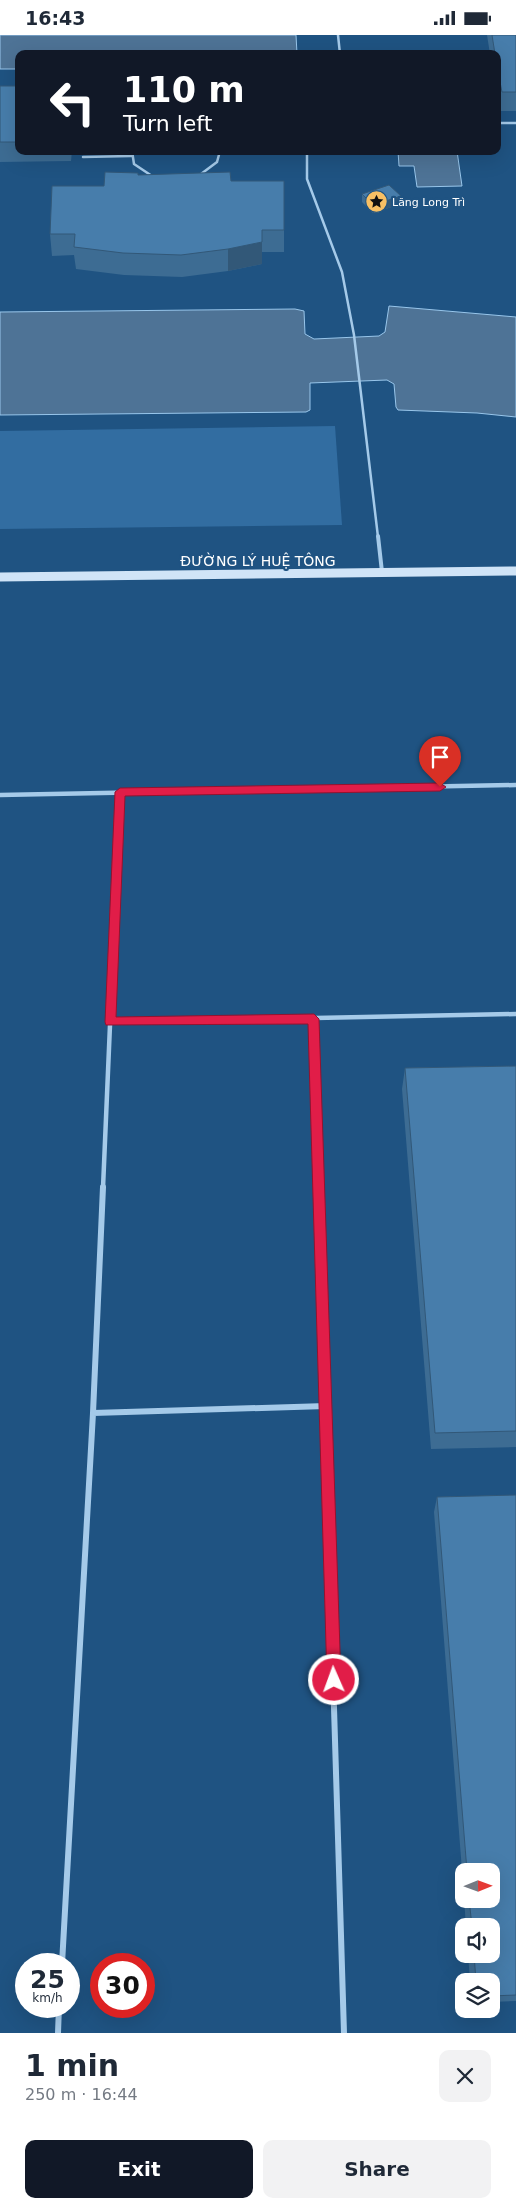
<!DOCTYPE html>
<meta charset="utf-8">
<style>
body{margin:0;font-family:"DejaVu Sans",sans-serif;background:#f2f2f3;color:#1f2937;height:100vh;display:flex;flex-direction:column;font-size:19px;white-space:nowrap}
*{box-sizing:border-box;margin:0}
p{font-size:16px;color:#747a83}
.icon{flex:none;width:28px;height:28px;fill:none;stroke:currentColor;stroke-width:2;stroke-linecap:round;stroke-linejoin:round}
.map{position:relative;height:1998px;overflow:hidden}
.side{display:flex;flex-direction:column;background:#fff;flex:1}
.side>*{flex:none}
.banner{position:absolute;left:15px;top:15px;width:486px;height:105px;border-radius:10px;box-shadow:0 5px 20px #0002;background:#111827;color:#fff;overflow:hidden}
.needle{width:32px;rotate:89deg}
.tools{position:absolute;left:455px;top:1828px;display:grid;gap:10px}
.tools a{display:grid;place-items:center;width:45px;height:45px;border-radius:10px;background:#fff;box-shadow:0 5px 20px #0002;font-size:25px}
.speed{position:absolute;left:15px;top:1918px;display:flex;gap:10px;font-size:25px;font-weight:700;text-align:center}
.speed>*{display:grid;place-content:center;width:65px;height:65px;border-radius:50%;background:#fff;box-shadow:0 5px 20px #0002;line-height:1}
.speed small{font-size:12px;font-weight:400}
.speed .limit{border:8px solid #d22;background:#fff;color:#111}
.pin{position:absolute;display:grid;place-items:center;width:42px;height:42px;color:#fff;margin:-51px -21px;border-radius:50% 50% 50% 0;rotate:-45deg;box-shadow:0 0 5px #0007}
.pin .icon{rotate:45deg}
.me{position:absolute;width:55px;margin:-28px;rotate:358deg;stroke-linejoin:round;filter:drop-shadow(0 0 4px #0008)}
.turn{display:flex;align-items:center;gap:18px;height:105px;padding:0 25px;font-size:22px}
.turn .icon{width:65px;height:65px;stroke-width:2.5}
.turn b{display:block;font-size:35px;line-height:42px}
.round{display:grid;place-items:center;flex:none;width:52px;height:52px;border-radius:10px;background:#f2f2f3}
.headline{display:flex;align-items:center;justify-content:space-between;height:85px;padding:0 25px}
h1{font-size:30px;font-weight:700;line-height:38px}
.primary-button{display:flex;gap:10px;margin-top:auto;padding:10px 25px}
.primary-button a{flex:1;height:58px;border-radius:10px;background:#111827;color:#fff;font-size:20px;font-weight:700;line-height:58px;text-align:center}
.primary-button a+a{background:#f2f2f3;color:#1f2937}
.status{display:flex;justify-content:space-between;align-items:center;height:35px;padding:0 25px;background:#fff;direction:ltr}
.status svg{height:14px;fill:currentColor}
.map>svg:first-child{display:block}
</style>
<div class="status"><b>16:43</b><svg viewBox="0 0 49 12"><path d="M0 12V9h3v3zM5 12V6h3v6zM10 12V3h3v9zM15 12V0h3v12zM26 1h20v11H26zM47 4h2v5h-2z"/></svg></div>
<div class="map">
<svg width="516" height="1998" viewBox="0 0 516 1998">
<rect width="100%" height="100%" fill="#1f5382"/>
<!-- green -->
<path fill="#326da1" d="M335 391 342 490 0 494V396Z"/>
<!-- water -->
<path fill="#4e7396" stroke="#98c6eb" d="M0 0H296L297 19H19V34H0Z
M398 116H457L462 151 417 152 414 131H399Z
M389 271 516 282V382L477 378 398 375 396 372 394 349 387 345 310 348V375L306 377 0 380V277L295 274 304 276 305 299 314 304 379 301 385 297Z"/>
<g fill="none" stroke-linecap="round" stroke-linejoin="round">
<!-- service-far1 -->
<path stroke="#a5cae9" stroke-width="2.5" d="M338 0 340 19
M498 88H516
M132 116 134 129 152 141
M307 116V144L342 237 354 300 378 502
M83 122 131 121
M201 139 217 127 220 116"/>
<!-- service -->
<path stroke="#a5cae9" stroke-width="4" d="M378 501 382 537"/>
<!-- minor-far1 -->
<path stroke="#a5cae9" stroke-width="4.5" d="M0 760 516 750
M313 984 318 1153
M110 987 516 979
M103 1153 120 757"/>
<!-- minor -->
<path stroke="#a5cae9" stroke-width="6" d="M318 1152 344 1998
M93 1378 326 1371
M62 1929 93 1378 103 1152
M58 1998 59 1971"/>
<!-- secondary -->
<path stroke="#d0e4f7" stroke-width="9" d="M0 542 516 536"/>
</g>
<!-- wall -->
<path fill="#3d6c93" d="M487 0H516V76H500L498 66V19H490Z
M0 51H19V116H72L71 126 0 127Z
M138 140 231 146 284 195V217H262V229L228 236 182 242 124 240 76 234 74 220 52 221 50 199 104 151Z
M362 159 401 169 373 178 362 167Z
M516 1031V1412L431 1414 402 1054 405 1033Z
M516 1460V1966L491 1967V1946H470L468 1919H491V1891H466L464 1864H491V1836H464V1861L434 1477 437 1462Z"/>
<!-- shaded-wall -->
<path fill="#325878" d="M401 161V169L373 178V170Z
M262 207V229L228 236V214Z"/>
<!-- building -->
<path fill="#477dab" stroke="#325878" d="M492 0H516V57H502L500 47H498V19H495Z
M0 51H19V107H0Z
M105 137 138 138V140L230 137 231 146H284V195H262V207L228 214 181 220 123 218 74 212 75 199H50L52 151H104Z
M389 150 401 161 373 170 362 159Z
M516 1031V1396L435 1398 405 1033Z
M516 1460V1960L491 1961V1946H476L474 1919H491V1891H472L469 1864H491V1836H467L437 1462Z"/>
<!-- route -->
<path fill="#e11d48" stroke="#92132f" d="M440 748 446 752 440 756 125 761 116 982 314 979 319 984 341 1645 339 1650 334 1652 329 1650 327 1645 308 989 106 990 105 987 115 757 120 753Z"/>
<!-- icons -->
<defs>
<symbol id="sight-disc" viewBox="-11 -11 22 22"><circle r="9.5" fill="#f8c064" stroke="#1f5382"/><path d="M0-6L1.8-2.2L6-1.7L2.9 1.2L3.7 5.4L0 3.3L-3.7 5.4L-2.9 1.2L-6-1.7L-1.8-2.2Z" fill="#111"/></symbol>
</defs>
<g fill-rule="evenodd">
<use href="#sight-disc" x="364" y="154" width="25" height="25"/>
</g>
<g text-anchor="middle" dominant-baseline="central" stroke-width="4.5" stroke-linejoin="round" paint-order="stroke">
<!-- far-poi labels -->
<g font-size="11" fill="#fff" stroke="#1f5382" text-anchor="start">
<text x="392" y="167">Lăng Long Trì</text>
</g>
<!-- street labels -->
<g font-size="14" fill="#fff" stroke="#1f5382">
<text x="258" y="526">ĐƯỜNG LÝ HUỆ TÔNG</text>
</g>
</g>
</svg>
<div class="tools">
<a><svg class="needle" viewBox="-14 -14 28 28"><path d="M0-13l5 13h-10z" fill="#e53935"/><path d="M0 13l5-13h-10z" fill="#747a83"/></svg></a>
<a><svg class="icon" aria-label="sound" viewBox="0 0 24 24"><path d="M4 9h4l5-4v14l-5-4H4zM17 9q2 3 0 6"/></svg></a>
<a><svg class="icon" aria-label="layers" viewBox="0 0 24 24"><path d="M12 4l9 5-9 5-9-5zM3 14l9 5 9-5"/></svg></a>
</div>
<div class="speed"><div>25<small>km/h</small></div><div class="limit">30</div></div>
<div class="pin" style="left:440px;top:752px;background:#d93025"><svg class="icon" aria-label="arrive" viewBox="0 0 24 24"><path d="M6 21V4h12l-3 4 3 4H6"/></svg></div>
<svg class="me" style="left:334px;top:1645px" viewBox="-20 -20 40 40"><circle r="17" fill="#e11d48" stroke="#fff" stroke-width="3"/><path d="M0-11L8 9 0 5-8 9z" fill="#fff"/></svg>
<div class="banner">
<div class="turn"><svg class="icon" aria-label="left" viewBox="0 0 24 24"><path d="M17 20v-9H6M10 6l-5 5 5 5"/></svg><div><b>110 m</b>Turn left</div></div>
</div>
</div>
<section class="side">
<div class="headline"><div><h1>1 min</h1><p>250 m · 16:44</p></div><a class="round"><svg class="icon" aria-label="close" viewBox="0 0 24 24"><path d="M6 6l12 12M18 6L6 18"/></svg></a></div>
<div class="primary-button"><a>Exit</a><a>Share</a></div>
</section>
